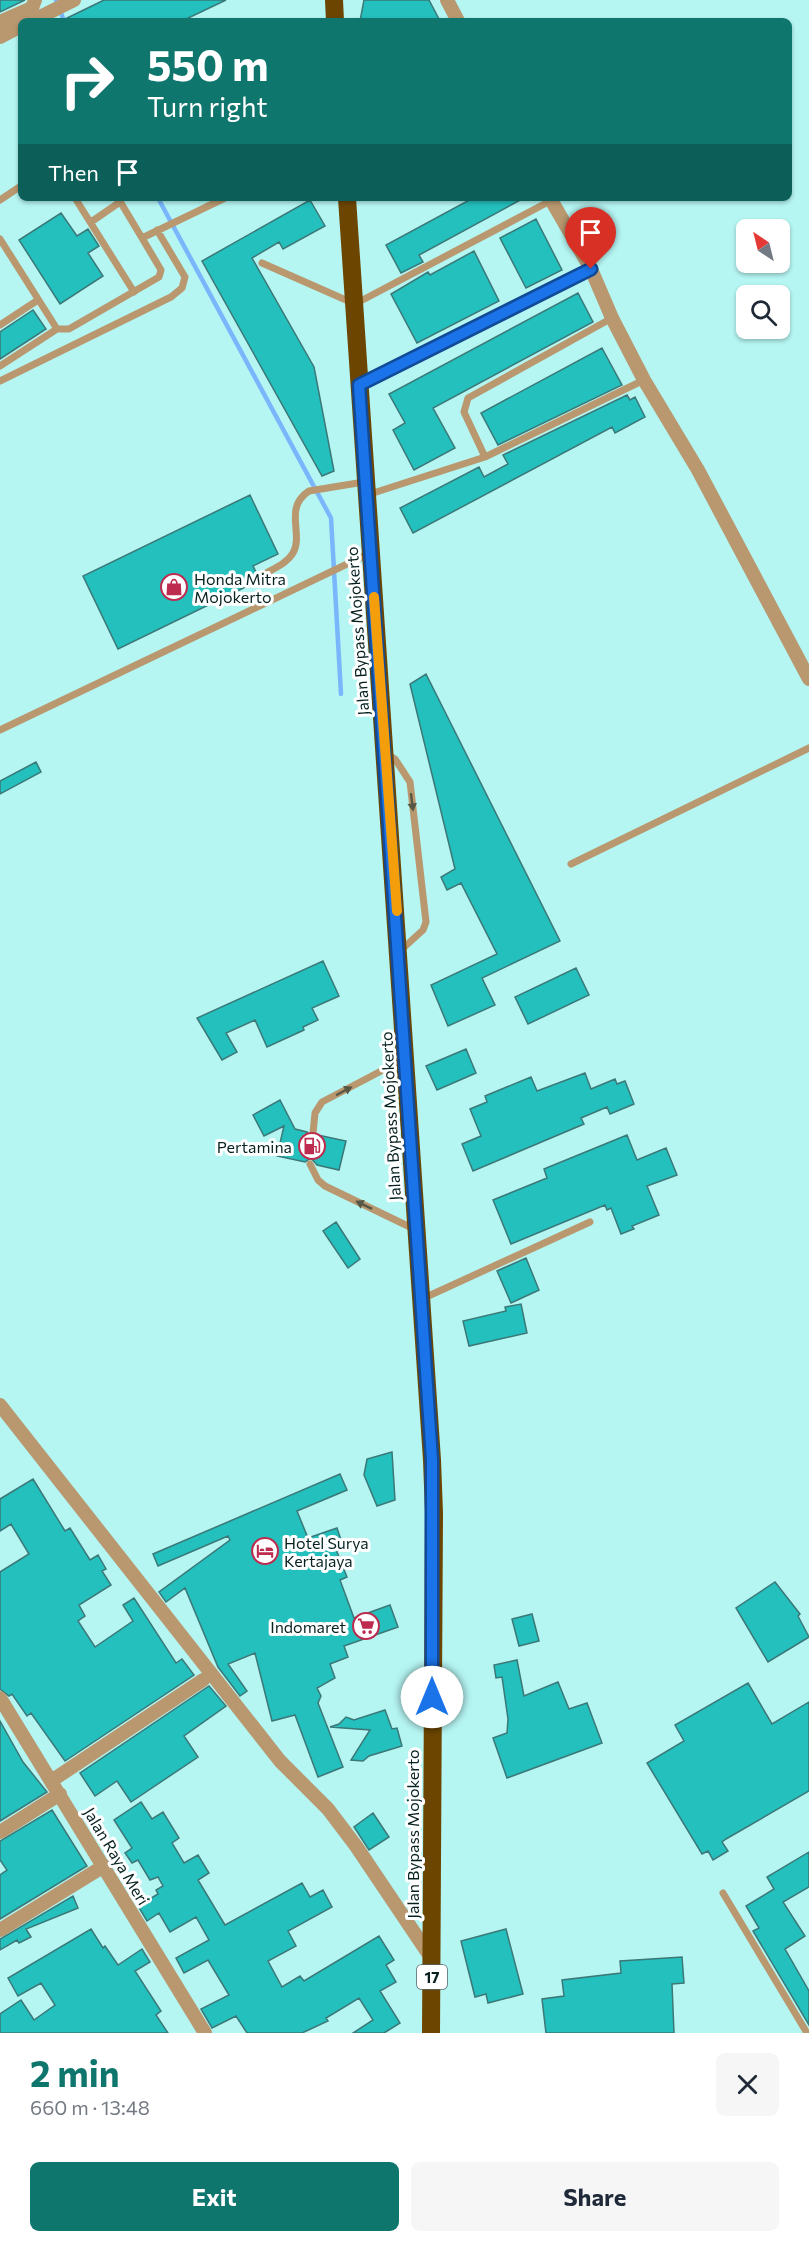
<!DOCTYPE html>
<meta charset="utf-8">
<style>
body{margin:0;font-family:Commissioner,sans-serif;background:#f6f6f7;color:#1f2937;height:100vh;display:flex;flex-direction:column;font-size:22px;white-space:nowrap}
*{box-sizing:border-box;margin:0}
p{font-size:20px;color:#747a83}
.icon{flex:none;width:33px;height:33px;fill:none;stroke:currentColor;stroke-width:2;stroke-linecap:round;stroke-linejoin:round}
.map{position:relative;height:2033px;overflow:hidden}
.side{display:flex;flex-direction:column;background:#fff;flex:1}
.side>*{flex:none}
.banner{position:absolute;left:18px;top:18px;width:774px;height:183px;border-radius:9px;box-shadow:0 2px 4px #0004;background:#0f766e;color:#fff;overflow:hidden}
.needle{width:39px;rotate:325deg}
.tools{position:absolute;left:736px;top:219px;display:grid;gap:12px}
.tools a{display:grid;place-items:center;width:54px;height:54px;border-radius:9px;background:#fff;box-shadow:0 2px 4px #0004;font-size:30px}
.pin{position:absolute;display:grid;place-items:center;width:51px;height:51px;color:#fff;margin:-62px -26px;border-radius:50% 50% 50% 0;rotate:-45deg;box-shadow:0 0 6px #0007}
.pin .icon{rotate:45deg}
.me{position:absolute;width:66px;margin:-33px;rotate:0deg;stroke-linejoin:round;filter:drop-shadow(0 0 4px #0008)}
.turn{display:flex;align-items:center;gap:21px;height:126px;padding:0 30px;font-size:27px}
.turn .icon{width:78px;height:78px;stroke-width:2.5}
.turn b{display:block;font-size:42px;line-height:51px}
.then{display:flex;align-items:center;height:57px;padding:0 30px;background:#0003;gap:12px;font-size:22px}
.round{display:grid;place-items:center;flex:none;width:63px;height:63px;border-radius:9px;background:#f6f6f7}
.summary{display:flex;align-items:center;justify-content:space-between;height:102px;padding:0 30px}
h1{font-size:36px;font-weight:700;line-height:45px;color:#0f766e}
.primary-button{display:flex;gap:12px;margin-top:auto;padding:12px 30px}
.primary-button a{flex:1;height:69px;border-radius:9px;background:#0f766e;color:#fff;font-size:24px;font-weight:700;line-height:69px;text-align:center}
.primary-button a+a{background:#f6f6f7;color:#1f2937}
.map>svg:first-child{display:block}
</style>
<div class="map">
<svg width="809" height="2033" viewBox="0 0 809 2033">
<rect width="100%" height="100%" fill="#b5f5f2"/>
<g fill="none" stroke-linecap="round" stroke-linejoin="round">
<!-- stream -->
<path stroke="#79b6fc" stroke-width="4.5" d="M56 0 64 21
M158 198 331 518 341 694"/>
</g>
<!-- building -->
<path fill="#23c0be" stroke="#3b7877" stroke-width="1.5" d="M0 0H25L0 12Z
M104 0H226L182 21H61Z
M364 0H429L440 21H360Z
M473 198H524L419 255 423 262 401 273 386 245Z
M310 200 325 226 283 249 279 242 252 258 314 367 334 471 322 476 202 261Z
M61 213 77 236 88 229 99 246 88 253 103 276 60 304 19 240Z
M536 219 562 270 526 288 500 238Z
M474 251 499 301 417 343 391 294 428 272 430 275Z
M578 293 593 322 433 408 455 448 414 470 393 430 405 423 389 394Z
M33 310 46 329 0 359V332Z
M602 348 622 385 498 445 481 413Z
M627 395 630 400 635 397 645 417 615 433 612 427 413 533 400 508 479 467 484 477 508 464 503 455Z
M250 495 278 554 253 566 260 580 118 649 83 576Z
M426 674 560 941 482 978 495 1005 448 1026 431 985 497 954 461 883 447 890 441 877 455 869 410 684Z
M36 762 41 772 0 794V781Z
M323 961 339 996 312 1008 318 1020 303 1027 304 1030 267 1047 255 1020 226 1033 237 1052 222 1060 197 1018Z
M576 968 589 995 528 1024 515 997Z
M466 1049 476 1073 437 1090 426 1066Z
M585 1073 591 1089 615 1079 617 1084 625 1081 634 1104 610 1114 607 1107 581 1118 584 1124 473 1171 462 1144 481 1136 470 1109 487 1102 485 1096 531 1077 537 1091Z
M280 1100 295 1129 307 1132 312 1138 318 1135 346 1141 339 1170 317 1165 311 1158 305 1162 277 1156 284 1126 264 1136 253 1115Z
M627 1135 637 1160 666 1148 677 1175 647 1186 659 1215 632 1226 634 1229 621 1234 611 1208 607 1210 605 1205 511 1244 493 1200 547 1178 544 1169Z
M336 1222 360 1259 348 1268 323 1231Z
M526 1258 539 1290 511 1303 497 1271Z
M521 1304 527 1333 469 1346 463 1321 506 1311 505 1307Z
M392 1452 395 1500 377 1506 364 1475 367 1459Z
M340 1474 347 1490 297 1511 308 1538 337 1528 341 1540 337 1541 340 1550 337 1552 347 1577 340 1580 354 1618 390 1605 398 1627 344 1646 348 1657 330 1664 335 1678 317 1688 321 1696 318 1703 343 1767 318 1777 295 1715 272 1721 255 1653 228 1664 247 1691 240 1696 218 1667 185 1588 166 1602 159 1592 230 1540 228 1536 158 1566 153 1554Z
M33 1479 65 1531 70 1528 90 1560 98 1555 106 1569 102 1571 111 1585 79 1605 85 1616 78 1621 95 1647 133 1621 123 1605 134 1598 176 1663 182 1659 194 1675 65 1761 31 1713 27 1716 12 1694 9 1696 0 1689V1572L29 1554 11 1524 0 1531V1499Z
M775 1582 800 1614 798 1616 809 1637 768 1662 736 1608Z
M532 1614 539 1641 519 1646 512 1619Z
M517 1660 524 1696 558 1682 569 1709 587 1703 602 1743 507 1778 493 1738 507 1733 508 1719 502 1677 496 1678 494 1665Z
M748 1683 772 1724 809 1702V1791L726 1839 722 1842 728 1851 713 1860 708 1851 702 1854 647 1763 684 1741 675 1725Z
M209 1686 226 1706 184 1736 198 1757 131 1802 117 1781 95 1796 80 1773Z
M385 1710 392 1729 397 1728 402 1746 369 1756 363 1761 351 1760 370 1730 330 1727 339 1724 346 1717 354 1720Z
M0 1721 23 1762 47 1792 0 1821Z
M141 1802 152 1819 163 1812 179 1838 172 1843 184 1863 198 1855 209 1873 198 1880 225 1925 302 1883 310 1897 323 1890 332 1907 288 1931 296 1946 268 1961 282 1987 300 1976 304 1981 379 1936 394 1960 386 1965 396 1982 380 1991 400 2023 384 2033H353L373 2020 359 1998 326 2018 328 2021 302 2033H247L236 2016 212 2028 201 2009 229 1995 208 1960 184 1973 176 1958 209 1940 196 1917 170 1932 159 1913 147 1921 138 1906 158 1894 156 1890 163 1886 158 1877 150 1880 138 1860 132 1863 125 1853 132 1848 114 1820Z
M52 1810 87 1866 0 1919V1875L7 1870 0 1860V1841Z
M373 1813 389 1837 369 1850 354 1827Z
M809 1852V1887L783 1902 805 1936 785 1949 809 1991V2025L753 1931 759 1928 746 1906 774 1889 767 1877Z
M73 1896 78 1908 26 1929 31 1937 19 1943 17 1940 0 1950V1939Z
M91 1929 103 1948 105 1946 118 1965 142 1949 150 1962 135 1971 161 2011 156 2015 168 2033H0V2014L21 2000 34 2020 55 2005 41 1983 18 1996 8 1978Z
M506 1929 523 1994 488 2003 486 1994 475 1997 461 1941Z
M682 1957 684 1983 672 1984 674 2033H546L542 1999 564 1996 562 1980 621 1973 620 1961Z"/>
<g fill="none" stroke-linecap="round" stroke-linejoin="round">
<!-- lane -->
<path stroke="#b99870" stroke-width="7" d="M75 198 134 292
M118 198 142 238
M0 200 21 186
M91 222 120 202
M0 239 57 329
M262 263 355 304 552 200
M0 325 38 300
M0 366 57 329H69L159 277 161 270 142 238 225 198
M0 381 171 297 182 288 185 277 157 230
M360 385 591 269
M485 457 464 412 468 398 612 318
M367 495 485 457 644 380
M266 573C275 568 287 563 293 553 304 534 283 508 309 491L364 482
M0 730 368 554
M388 755 395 759 410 782 426 922 423 930 400 951
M571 864 809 748
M313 1133 315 1113 322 1102 404 1059
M310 1164 318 1180 325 1186 414 1229
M424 1298 590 1222
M723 1893 807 2033"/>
<!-- street -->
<path stroke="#b99870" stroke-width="14" d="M447 0 458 21
M32 21 74 0
M0 22 32 8 35 0
M0 37 21 26
M550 198 591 269 612 318 644 380 698 470 809 679
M0 1405 280 1761 328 1809 356 1846 432 1959
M0 1698 205 2033
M51 1781 203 1680
M0 1832 60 1794
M0 1930 104 1866"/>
<!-- highway -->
<path stroke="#6c4501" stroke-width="18" d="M334 0 335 21
M347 198 432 1460 434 1513 431 2033"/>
</g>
<!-- one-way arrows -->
<defs><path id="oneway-solid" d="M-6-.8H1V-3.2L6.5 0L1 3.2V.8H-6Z" transform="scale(1.5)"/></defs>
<g fill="#575745">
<use href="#oneway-solid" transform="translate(412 802) rotate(83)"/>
<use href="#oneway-solid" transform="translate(344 1091) rotate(-28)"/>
<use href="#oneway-solid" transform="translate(364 1205) rotate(-154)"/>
</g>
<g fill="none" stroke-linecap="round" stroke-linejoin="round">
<defs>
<path id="route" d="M432 1697V1460L359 385 591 269"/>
</defs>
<!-- route casing -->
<use href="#route" stroke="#114b97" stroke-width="15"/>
<!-- route -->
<use href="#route" stroke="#1a73e8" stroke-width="10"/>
<!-- slow -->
<path stroke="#f59e0b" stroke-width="10" d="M374 597 397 911"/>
</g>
<!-- icons -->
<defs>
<symbol id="shop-ring" viewBox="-11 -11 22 22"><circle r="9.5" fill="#fff" stroke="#bd2c4e" stroke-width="1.5"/><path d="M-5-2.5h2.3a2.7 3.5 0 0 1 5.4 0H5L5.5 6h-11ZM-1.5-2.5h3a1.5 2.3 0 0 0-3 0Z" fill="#bd2c4e"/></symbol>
<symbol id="fuel-ring" viewBox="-11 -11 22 22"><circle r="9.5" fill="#fff" stroke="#bd2c4e" stroke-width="1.5"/><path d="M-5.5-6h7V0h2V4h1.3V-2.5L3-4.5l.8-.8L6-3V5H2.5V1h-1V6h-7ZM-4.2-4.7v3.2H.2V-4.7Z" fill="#bd2c4e"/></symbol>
<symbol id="hotel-ring" viewBox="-11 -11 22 22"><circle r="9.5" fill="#fff" stroke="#bd2c4e" stroke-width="1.5"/><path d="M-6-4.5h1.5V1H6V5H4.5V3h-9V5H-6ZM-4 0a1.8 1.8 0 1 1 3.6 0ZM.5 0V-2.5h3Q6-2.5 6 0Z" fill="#bd2c4e"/></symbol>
<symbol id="supermarket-ring" viewBox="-11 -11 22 22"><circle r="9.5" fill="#fff" stroke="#bd2c4e" stroke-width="1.5"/><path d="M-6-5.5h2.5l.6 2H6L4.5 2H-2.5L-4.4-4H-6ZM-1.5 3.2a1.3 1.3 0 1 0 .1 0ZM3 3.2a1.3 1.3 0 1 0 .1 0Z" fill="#bd2c4e"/></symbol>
</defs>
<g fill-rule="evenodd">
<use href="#shop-ring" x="159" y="572" width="30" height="30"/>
<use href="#fuel-ring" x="297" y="1131" width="30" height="30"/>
<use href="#hotel-ring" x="250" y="1536" width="30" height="30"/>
<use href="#supermarket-ring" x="351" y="1611" width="30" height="30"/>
</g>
<g text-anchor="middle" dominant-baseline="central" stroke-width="6" stroke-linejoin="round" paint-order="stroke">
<!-- shield labels -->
<rect fill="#fff" stroke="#516464" stroke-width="1.5" x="417" y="1965" width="30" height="24" rx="4.5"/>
<g font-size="15" font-weight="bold" fill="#072121">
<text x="432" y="1977">17</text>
</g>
<!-- poi labels -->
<g font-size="16" fill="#072121" stroke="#fff" text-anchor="start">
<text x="194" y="578">Honda Mitra<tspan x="194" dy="18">Mojokerto</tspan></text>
<text x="292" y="1146" text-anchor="end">Pertamina</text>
<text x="284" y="1542">Hotel Surya<tspan x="284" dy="18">Kertajaya</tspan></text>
<text x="346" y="1626" text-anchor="end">Indomaret</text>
</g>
<!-- street labels -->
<g font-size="16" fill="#072121" stroke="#fff">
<text transform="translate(357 631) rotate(-94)">Jalan Bypass Mojokerto</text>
<text transform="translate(390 1116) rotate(-93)">Jalan Bypass Mojokerto</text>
<text transform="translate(412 1834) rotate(-90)">Jalan Bypass Mojokerto</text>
<text transform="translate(117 1856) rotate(59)">Jalan Raya Meri</text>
</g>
</g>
</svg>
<div class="tools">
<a><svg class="needle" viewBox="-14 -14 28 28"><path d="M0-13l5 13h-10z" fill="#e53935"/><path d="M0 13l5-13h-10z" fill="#747a83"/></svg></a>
<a><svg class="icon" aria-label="search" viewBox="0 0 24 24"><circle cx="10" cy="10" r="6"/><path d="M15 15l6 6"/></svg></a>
</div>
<div class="pin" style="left:591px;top:269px;background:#d93025"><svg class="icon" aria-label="arrive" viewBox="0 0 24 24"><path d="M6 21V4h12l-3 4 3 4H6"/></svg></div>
<svg class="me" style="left:432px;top:1697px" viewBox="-20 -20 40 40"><circle r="19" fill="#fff"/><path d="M0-13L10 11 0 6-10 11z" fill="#1a73e8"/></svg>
<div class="banner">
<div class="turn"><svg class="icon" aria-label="right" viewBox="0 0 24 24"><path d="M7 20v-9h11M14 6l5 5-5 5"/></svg><div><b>550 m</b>Turn right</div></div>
<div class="then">Then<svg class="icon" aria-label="arrive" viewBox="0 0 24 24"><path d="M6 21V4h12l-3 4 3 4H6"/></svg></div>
</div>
</div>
<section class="side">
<div class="summary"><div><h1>2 min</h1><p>660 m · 13:48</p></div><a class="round"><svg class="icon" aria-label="close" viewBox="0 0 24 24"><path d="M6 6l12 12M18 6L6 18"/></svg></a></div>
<div class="primary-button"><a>Exit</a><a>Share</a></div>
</section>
